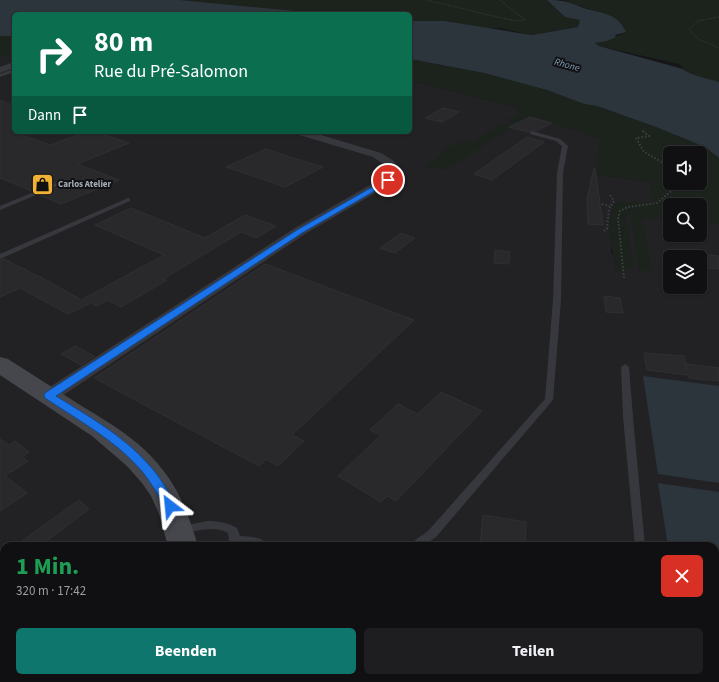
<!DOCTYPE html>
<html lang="de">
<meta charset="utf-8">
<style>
body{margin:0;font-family:"Source Sans 3",sans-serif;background:#1e1e20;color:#f1f3f6;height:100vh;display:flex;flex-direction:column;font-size:15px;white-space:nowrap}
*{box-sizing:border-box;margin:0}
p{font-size:13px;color:#9c9d9f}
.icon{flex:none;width:22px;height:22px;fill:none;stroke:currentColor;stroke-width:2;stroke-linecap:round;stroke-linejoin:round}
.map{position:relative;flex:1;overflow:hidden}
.details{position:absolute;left:0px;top:542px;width:719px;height:140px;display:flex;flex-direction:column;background:#101012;border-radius:12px 12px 0 0;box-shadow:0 1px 3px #0004,0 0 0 1px #303032}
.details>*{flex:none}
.hud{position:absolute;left:12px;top:12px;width:400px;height:122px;border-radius:6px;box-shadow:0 1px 3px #0004,0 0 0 1px #303032;background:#0b6e4f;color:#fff;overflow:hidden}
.controls{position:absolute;left:663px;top:146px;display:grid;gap:8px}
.controls a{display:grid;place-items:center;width:44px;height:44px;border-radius:6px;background:#101012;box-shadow:0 1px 3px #0004,0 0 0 1px #303032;font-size:20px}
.pin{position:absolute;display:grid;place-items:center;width:34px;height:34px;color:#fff;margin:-17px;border:2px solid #fff;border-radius:50%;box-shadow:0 1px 4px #0007}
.me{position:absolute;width:44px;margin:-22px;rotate:331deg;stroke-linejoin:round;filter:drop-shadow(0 0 3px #0008)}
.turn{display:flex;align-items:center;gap:14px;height:84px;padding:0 16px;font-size:18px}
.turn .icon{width:52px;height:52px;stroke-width:2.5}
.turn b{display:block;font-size:28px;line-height:34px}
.then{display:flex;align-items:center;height:38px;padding:0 16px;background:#0003;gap:8px;font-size:15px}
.round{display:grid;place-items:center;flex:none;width:42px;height:42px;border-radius:6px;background:#1e1e20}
.head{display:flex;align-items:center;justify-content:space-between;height:68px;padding:0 16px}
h1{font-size:24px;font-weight:700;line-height:30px;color:#1e9e55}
.primary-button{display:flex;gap:8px;margin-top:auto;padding:8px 16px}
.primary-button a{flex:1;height:46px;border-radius:6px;background:#0f766e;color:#fff;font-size:16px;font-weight:700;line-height:46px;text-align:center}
.primary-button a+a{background:#1e1e20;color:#f1f3f6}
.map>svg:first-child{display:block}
</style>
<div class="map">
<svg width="719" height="682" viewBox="0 0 719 682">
<rect width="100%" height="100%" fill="#161618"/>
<!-- built -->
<path fill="#222225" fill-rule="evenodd" d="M0 56H14V132H410V86L419 82 513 107 522 113 517 116 518 122 530 115 602 139 593 174 651 182V199H653V202L646 203 616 202 611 252 614 257 616 271 626 210 670 211V235H700V214L719 219V682H0ZM670 257H700V287H670ZM4 546H715V678H4Z"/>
<!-- green -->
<path fill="#1c231d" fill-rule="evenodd" d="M180 0H547L565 17 581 20 578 27 532 35 500 28H486L445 21H410V14H328Z
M564 0H719V82C705 78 688 75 679 64L599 46 594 44 622 34 625 29C610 12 606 14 586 8 579 6 571 3 564 0Z
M0 36H14V56H0Z
M410 59 484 73 547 90 584 104 597 106 656 127 705 147 719 158V225L700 222V205H670V219L642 218 652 271 638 270 631 215 636 213H667L631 212 626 217 633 265 630 269H627V273L616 271C613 248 603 223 616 202H653V199H651V182L592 174 602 139 530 115 446 170 425 167 444 153 441 152 460 141 472 142 504 123 509 124 512 121 506 120 522 113 513 107 419 82 410 86ZM670 153H700V183H670Z"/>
<!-- water -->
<path fill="#2c353c" d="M0 0H180L328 14H14V36H0Z
M547 0C565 0 568 2 584 8 601 13 618 13 626 32L615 35 616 37 607 41 595 43 599 46 683 69C691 75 709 79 719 82V158L705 147 656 127 597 106 584 104 547 90 484 73 410 59V21H445L532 35 578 27 580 20 565 17Z
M643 376 719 386V483L658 474Z
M658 483 719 492V671L715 670V546H668Z"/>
<!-- building -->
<path fill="#29292c" stroke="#303034" d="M0 100 14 106V132L50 145 86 132H96L129 143 77 164 119 180 61 204 40 195 66 184V181L64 179 32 191 0 178Z
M443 108 459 112 442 122 425 118Z
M530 117 552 123 536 131 531 130 529 132 509 127Z
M527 137 544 142 492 180 474 174Z
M266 149 287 156 323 167 285 187 226 167Z
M594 168H595L603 225 588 224 587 199Z
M131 208 205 238 245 215 276 226 256 238 241 232 163 279 167 280 121 307 107 300 97 306 83 299 164 255 95 225Z
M401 233 415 238 395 253 380 248Z
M495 250 510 252 509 264 494 263Z
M700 254 719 256V269L700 267Z
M4 259 48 281 89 304 68 314 20 288 0 297V260Z
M265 264 414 320 292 435 304 441 278 466 266 459 259 466 94 378Z
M604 296 620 298 623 313 606 312Z
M75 346 94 356 81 365 61 354Z
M644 353 684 356 687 370 686 364 719 368V381L689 378 688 375 647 370Z
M441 392 482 411 396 501 387 496 381 502 338 476 381 435 370 430 398 404 418 414Z
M0 439 9 445 15 441 29 452 22 457 28 461 5 476 27 493 0 511Z
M79 500 89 509 40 546H15Z
M483 515 526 522 525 546H480Z"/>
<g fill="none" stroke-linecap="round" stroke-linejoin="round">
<!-- path-far2 -->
<path stroke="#3d3f44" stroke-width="1" stroke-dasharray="1 1.5" stroke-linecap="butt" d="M426 0 506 19 518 21 525 20 500 0
M719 17 698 21 689 29 698 39 719 48"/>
<!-- path-far1 -->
<path stroke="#3d3f44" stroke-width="1.5" stroke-dasharray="1 1.5" stroke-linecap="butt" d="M642 131 644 132"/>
<!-- path -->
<path stroke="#3d3f44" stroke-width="2" stroke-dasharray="1.5 2" stroke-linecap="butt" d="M643 131 649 136 636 138 644 152 670 167
M602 204 610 206
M604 231 607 229 609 209 614 201 610 195
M624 278 618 218 620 211 628 207 657 203 681 183"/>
<!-- service -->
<path fill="#37383d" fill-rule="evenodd" d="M14 69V72L0 77V74Z
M532 131 560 139 568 146 563 173 561 300 553 400 436 537 423 546H410L411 543 428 531 545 399 553 300 557 173 562 146 556 141 530 134V132Z
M63 180 65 181V183L0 210V206Z
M128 198 130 199V201L0 259V254Z
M625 364 629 367 633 417 645 546H635L623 417 621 367Z
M208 521C219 521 228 523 237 528L240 536C249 537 263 536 268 546L238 545 237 546H226L229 539 228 533C214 525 197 531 182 534L178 533 177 530 178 527 182 526Z
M459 678H476L477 682H460Z
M647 678H659L660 682H648Z"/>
<!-- minor -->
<path fill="#37383d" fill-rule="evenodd" d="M14 62V68L0 73V67Z
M295 132H311L381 153 394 161 400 172 392 183 305 234 56 400 49 402 42 400 40 396 42 392 295 228 384 177 388 172 386 166 373 157 296 134Z
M4 632V657L0 658V633Z"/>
<!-- secondary -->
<path fill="#45474d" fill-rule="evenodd" d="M0 357 8 359C32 374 56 390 80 405 110 423 141 441 162 469 180 491 190 519 198 546H168L159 514 151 496 142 483 127 466 92 436 0 375Z
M156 678H192L191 682H155Z"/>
</g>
<!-- route -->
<path fill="#1a73e8" stroke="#114b97" d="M388 178 391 180 390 182 302 233 56 396C88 416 124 436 149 465 160 477 168 491 176 506L174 509 170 510 166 509C158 495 151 482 141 470 115 440 78 420 45 398L44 396 45 393 297 230Z"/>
<!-- icons -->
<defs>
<symbol id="shop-square" viewBox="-11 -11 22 22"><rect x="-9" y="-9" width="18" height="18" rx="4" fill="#f2b134" stroke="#111113"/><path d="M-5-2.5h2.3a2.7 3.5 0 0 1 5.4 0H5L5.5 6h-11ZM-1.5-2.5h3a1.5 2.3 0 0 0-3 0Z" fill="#111"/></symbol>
</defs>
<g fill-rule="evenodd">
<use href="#shop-square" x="30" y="172" width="25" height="25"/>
</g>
<g text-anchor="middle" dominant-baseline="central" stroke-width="4" stroke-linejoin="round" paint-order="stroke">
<!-- far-poi labels -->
<g font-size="9" font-weight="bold" fill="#a8adb8" stroke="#111113" text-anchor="start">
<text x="58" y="184">Carlos Atelier</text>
</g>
<!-- far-water labels -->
<g font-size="10" font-style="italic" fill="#7f9bb3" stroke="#111113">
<text transform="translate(567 65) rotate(15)">Rhone</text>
</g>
</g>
</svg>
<div class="controls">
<a><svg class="icon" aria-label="sound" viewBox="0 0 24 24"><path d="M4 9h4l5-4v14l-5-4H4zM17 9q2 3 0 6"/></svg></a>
<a><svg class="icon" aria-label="search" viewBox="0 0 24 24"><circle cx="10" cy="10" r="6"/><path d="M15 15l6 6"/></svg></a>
<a><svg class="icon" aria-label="layers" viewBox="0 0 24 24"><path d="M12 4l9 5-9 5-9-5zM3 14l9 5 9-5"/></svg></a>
</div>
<div class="pin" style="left:388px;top:180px;background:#d93025"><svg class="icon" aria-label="arrive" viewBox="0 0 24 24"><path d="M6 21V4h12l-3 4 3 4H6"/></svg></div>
<svg class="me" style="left:170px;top:506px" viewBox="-20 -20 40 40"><path d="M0-17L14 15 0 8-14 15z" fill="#1a73e8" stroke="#fff" stroke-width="4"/></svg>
<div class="hud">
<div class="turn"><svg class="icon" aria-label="right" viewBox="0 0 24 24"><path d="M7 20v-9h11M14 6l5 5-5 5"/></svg><div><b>80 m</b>Rue du Pré-Salomon</div></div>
<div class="then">Dann<svg class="icon" aria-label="arrive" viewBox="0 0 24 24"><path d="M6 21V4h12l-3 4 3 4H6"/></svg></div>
</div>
<section class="details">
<div class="head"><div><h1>1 Min.</h1><p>320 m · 17:42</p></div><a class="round" style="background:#d93025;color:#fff"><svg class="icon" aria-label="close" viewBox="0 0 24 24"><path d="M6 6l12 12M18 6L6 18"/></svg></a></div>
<div class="primary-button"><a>Beenden</a><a>Teilen</a></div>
</section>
</div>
